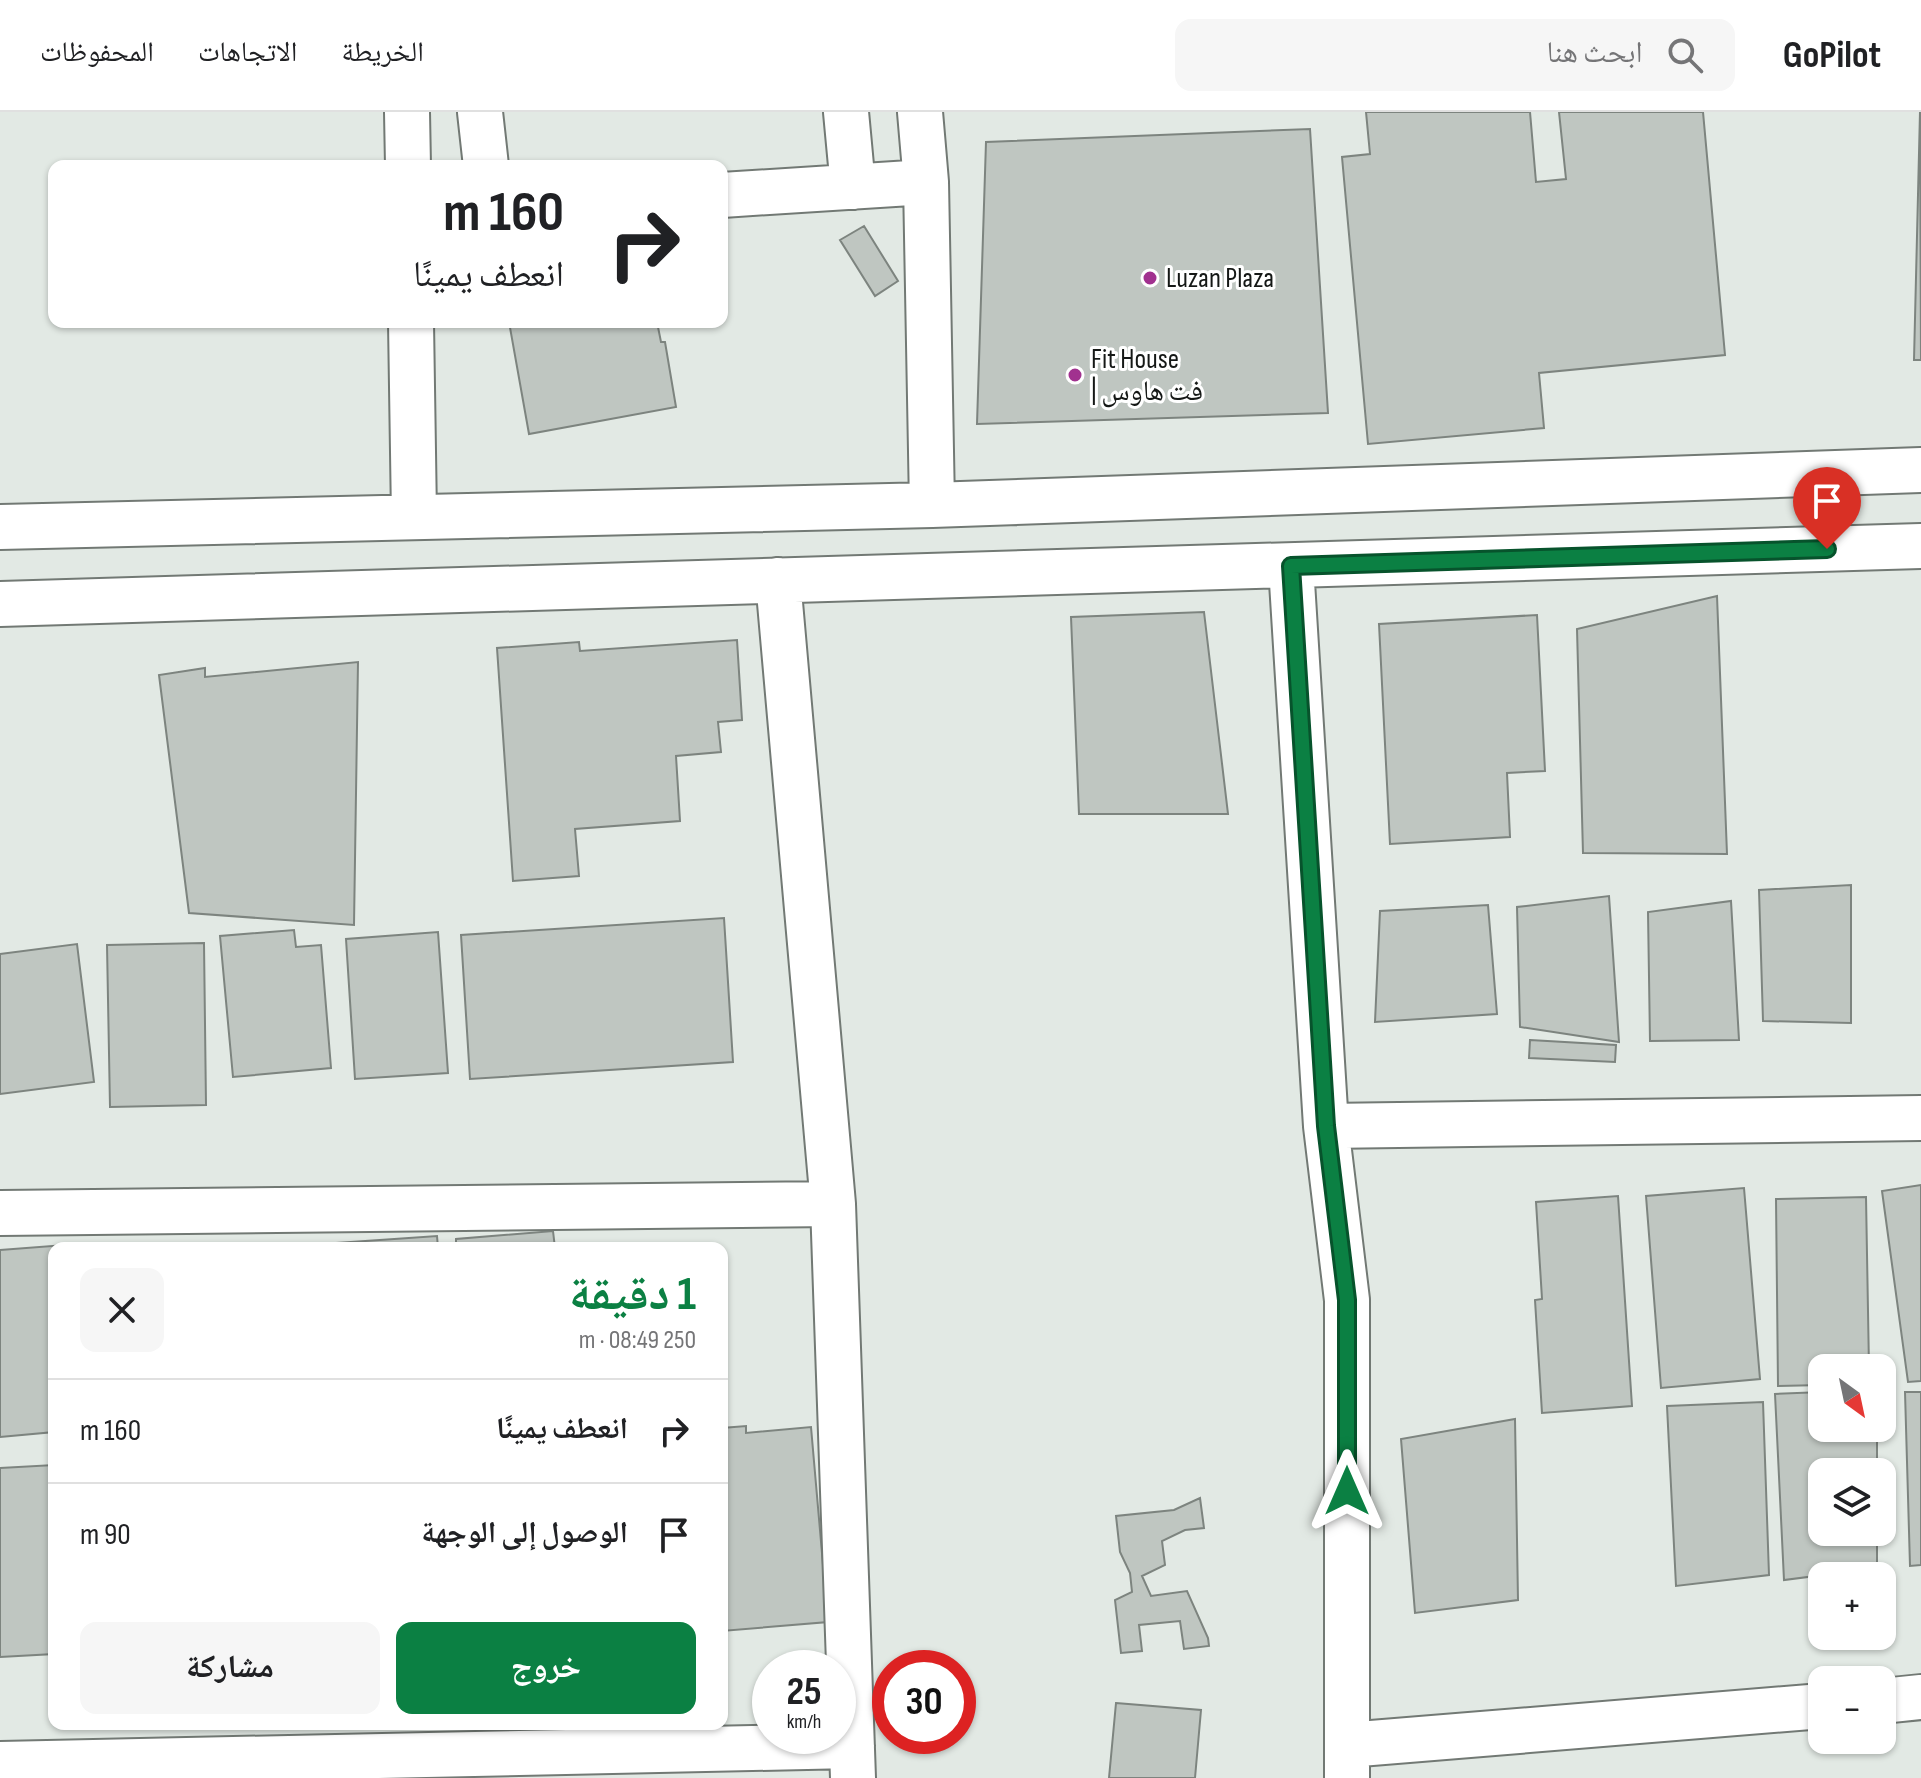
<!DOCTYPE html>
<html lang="ar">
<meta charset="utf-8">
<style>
body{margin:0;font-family:"Sofia Sans Condensed","Noto Naskh Arabic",sans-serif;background:#f6f6f6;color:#202124;direction:rtl;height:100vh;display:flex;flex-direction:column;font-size:30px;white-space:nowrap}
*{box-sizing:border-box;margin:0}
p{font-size:26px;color:#757577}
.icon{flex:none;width:44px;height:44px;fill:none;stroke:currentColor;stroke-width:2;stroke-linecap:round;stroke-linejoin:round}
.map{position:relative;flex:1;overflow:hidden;direction:ltr}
.details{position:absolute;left:48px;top:1130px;width:680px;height:488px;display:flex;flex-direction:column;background:#fff;border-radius:16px;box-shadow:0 2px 6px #0004;direction:rtl}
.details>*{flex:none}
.top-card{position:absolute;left:48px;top:48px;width:680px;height:168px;border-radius:16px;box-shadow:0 2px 6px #0004;direction:rtl;background:#fff;color:#202124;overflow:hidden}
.needle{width:52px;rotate:147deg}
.fabs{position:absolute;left:1808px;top:1242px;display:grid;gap:16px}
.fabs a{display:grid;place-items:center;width:88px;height:88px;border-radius:16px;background:#fff;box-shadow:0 2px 6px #0004;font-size:40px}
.speed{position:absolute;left:752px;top:1538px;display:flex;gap:16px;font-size:40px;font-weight:700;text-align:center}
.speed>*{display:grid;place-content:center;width:104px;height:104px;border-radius:50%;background:#fff;box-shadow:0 2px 6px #0004;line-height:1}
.speed small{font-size:20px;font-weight:400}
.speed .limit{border:12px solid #d22;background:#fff;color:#111}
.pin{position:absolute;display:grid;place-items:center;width:68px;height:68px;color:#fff;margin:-82px -34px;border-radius:50% 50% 50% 0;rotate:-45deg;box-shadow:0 0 8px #0007}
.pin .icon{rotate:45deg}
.me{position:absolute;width:88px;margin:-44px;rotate:0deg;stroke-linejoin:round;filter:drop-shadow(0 0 6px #0008)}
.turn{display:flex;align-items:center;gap:28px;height:168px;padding:0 32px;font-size:36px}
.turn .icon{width:104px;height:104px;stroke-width:2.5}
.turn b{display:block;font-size:56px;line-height:68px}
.round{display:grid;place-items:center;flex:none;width:84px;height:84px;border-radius:16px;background:#f6f6f6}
.headline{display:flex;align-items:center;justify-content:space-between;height:136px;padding:0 32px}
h1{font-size:48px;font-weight:700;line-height:60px;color:#0b8043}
.cta{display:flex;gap:16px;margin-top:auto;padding:16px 32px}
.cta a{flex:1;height:92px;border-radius:16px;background:#0b8043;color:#fff;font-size:32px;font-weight:700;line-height:92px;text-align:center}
.cta a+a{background:#f6f6f6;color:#202124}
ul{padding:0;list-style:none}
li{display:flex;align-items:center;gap:24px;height:104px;padding:0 32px;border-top:2px solid #e0e0e0}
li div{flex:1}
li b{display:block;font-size:30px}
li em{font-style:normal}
header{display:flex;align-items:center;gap:48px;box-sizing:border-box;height:112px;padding:0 40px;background:#fff;border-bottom:2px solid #e0e0e0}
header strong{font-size:38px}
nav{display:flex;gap:44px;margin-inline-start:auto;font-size:28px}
.search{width:560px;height:72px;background:#f6f6f6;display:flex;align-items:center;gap:20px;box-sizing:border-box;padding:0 28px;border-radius:16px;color:#757577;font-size:30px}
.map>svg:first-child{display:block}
</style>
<header>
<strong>GoPilot</strong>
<div class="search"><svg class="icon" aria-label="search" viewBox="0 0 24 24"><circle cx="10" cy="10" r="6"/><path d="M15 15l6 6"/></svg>ابحث هنا</div>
<nav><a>الخريطة</a><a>الاتجاهات</a><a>المحفوظات</a></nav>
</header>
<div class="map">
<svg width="1921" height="1666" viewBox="0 0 1921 1666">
<rect width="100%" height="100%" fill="#e2e9e4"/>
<!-- building -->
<path fill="#bfc6c1" stroke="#7d847f" stroke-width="2" d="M1366 0H1530L1536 70 1566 67 1559 0H1703L1725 243 1539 261 1544 316 1368 332 1342 45 1370 42Z
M1920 0 1921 248H1914Z
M1310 17 1328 301 977 312 986 30Z
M864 114 898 169 875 184 840 128Z
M509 210H657L661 230H665L676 295 529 322Z
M1717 484 1727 742 1583 741 1577 517Z
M1204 500 1228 702H1079L1071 505Z
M1537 503 1545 659 1507 661 1510 725 1390 732 1379 512Z
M737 528 742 608 718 610 721 640 676 644 680 709 575 717 579 764 513 769 497 536 579 530 580 539Z
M358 550 354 813 189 801 159 563 205 556V565Z
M1851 773V911L1763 909 1759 778Z
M1609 784 1619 930 1520 915 1517 795Z
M1731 789 1739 928 1650 929 1648 800Z
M1488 793 1497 902 1375 910 1380 799Z
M724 806 733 950 470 967 461 823Z
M294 818 296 835 321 833 331 956 233 965 220 824Z
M438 820 448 961 355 967 346 827Z
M204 831 206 993 110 995 107 833Z
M77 832 94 970 0 982V842Z
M1530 928 1616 933 1615 950 1529 946Z
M1921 1073V1269L1908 1270 1882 1079Z
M1744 1076 1760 1267 1661 1276 1646 1084Z
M1618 1084 1632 1294 1542 1301 1535 1188 1542 1187 1536 1090Z
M1866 1085 1869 1256H1822V1273L1778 1274 1776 1087Z
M553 1119 555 1136H456V1127Z
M437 1124 438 1136H337V1131Z
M78 1132V1136H54V1320L0 1325V1138Z
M1822 1280V1316H1877V1360H1822V1420H1877V1456L1784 1468 1775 1282Z
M1905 1280H1921V1453L1910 1454Z
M1763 1290 1769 1463 1676 1474 1667 1294Z
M1515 1307 1518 1488 1415 1501 1401 1327Z
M746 1314V1321L811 1315 828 1510 722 1519V1316Z
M54 1353V1542L0 1545V1356Z
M1200 1386 1204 1416 1185 1418 1162 1429 1165 1453 1142 1464 1151 1484 1187 1479 1208 1526 1209 1534 1184 1537 1180 1509 1139 1513 1142 1539 1121 1541 1115 1488 1132 1480 1130 1461 1120 1440 1116 1404 1174 1398Z
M1116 1591 1201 1598 1195 1666H1109Z"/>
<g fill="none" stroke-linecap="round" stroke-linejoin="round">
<defs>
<path id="minor" d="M407 0 408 54
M480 0 486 54
M846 0 853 75
M920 0 926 70 932 393
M722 83 926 70
M411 210 414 404
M0 415 932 393 1921 358
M1291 454 1326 1014 1347 1188V1666
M778 468 833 1092 853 1666
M0 492 1921 434
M1326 1014 1921 1006
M0 1101 833 1092
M1882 1589 1921 1585
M1347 1633 1822 1594
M0 1652 852 1634"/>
</defs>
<!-- minor casing -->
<use href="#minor" stroke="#727974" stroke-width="48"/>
<!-- minor -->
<use href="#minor" stroke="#fff" stroke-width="44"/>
</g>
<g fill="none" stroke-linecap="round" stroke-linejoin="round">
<defs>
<path id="route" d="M1347 1379V1188L1326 1014 1291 454 1827 437"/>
</defs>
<!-- route casing -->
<use href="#route" stroke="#07532c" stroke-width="20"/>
<!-- route -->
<use href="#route" stroke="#0b8043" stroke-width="14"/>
</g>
<!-- markers -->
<g fill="#a1318f" stroke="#fff" stroke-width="3">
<circle cx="1150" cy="166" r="8"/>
<circle cx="1075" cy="263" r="8"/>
</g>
<g text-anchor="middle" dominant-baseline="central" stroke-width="6" stroke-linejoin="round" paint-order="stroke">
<!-- poi labels -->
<g font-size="28" fill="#151816" stroke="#fff" text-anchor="start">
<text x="1166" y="166">Luzan Plaza</text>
<text x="1091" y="247">Fit House<tspan x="1091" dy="32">| فت هاوس</tspan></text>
</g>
</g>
</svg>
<div class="fabs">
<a><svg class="needle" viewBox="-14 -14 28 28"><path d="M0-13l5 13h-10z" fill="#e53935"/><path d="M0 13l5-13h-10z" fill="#757577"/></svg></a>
<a><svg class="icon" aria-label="layers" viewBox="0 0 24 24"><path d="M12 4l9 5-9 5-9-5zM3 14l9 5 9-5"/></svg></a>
<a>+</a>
<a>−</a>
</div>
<div class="speed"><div>25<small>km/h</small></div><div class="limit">30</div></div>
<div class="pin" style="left:1827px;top:437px;background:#d93025"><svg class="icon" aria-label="arrive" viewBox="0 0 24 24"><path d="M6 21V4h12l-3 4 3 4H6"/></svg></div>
<svg class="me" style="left:1347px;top:1379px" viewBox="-20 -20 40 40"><path d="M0-17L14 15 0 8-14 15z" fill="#0b8043" stroke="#fff" stroke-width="4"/></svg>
<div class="top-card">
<div class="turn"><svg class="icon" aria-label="right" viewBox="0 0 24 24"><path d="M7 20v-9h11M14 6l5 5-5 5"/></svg><div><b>160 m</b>انعطف يمينًا</div></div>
</div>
<section class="details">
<div class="headline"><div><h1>1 دقيقة</h1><p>250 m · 08:49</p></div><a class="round"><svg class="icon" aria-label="close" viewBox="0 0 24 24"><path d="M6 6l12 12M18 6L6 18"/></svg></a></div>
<ul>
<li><svg class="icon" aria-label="right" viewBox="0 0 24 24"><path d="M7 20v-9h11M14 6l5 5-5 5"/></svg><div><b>انعطف يمينًا</b></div><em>160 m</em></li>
<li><svg class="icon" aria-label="arrive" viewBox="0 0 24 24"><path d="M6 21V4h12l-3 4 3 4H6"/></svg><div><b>الوصول إلى الوجهة</b></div><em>90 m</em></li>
</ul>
<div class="cta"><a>خروج</a><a>مشاركة</a></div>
</section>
</div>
